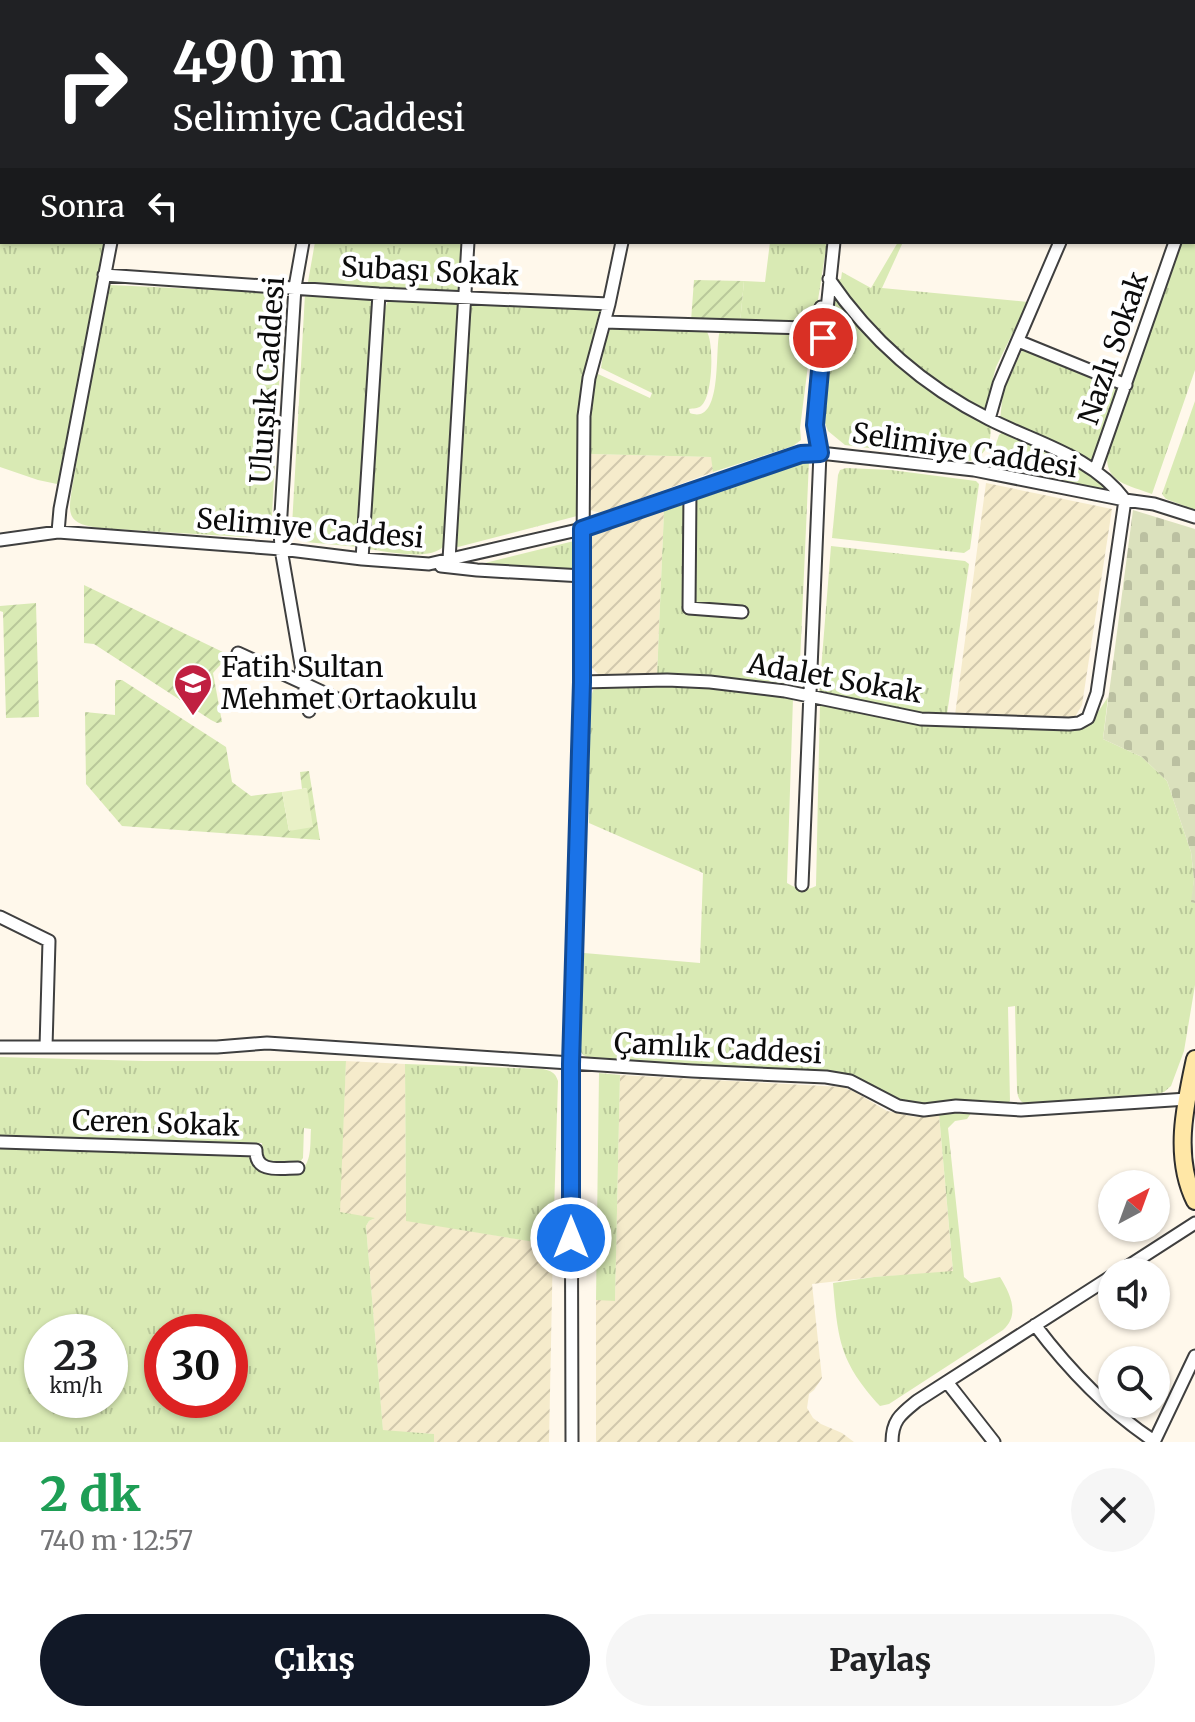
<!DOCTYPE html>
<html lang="tr">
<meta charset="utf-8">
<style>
body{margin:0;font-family:Merriweather,serif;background:#f6f6f6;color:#202124;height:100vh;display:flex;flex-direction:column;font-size:30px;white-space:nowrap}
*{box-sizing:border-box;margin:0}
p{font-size:26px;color:#757577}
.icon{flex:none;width:44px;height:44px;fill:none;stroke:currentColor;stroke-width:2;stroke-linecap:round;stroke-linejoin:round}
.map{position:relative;height:1442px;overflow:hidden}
.panel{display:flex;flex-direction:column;background:#fff;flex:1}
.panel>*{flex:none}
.banner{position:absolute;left:0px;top:0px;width:1196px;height:244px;box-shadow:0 2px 6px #0004;background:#202124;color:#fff;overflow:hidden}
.needle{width:52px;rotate:41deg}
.controls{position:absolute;left:1098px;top:1170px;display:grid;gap:16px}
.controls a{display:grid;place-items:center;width:72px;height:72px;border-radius:50%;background:#fff;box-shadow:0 2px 6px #0004;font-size:40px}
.speed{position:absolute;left:24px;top:1314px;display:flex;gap:16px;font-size:40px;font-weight:700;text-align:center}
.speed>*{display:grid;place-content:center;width:104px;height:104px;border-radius:50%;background:#fff;box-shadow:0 2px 6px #0004;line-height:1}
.speed small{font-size:20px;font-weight:400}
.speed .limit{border:12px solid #d22;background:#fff;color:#111}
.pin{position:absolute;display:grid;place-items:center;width:68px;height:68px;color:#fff;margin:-34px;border:4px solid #fff;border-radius:50%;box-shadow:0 2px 8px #0007}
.me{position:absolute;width:88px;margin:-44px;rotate:0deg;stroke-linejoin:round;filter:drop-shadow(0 0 6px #0008)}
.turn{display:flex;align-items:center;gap:28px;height:168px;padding:0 40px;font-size:36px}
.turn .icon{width:104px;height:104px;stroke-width:2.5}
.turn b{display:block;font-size:56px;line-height:68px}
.then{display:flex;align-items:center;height:76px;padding:0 40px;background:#0003;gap:16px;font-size:30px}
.round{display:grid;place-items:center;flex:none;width:84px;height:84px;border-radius:42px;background:#f6f6f6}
.headline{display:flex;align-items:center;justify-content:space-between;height:136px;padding:0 40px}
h1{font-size:48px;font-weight:800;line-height:60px;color:#1e9e55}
.button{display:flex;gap:16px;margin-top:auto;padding:16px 40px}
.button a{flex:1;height:92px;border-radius:48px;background:#111827;color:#fff;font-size:32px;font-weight:800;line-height:92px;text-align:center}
.button a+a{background:#f6f6f6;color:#202124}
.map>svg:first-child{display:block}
</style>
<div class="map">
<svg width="1195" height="1442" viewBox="0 0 1195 1442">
<defs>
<pattern id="farmland-furrows" width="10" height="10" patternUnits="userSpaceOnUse" patternTransform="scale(2)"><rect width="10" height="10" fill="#f5ebcb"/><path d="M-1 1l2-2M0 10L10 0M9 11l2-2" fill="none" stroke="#d1c8ad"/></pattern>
<pattern id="grass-tufts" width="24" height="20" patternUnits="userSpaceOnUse" patternTransform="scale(2)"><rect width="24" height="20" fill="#d9eab4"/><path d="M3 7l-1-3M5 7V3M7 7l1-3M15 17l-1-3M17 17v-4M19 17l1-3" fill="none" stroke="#b9c89a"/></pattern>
<pattern id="cemetery-stones" width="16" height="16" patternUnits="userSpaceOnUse" patternTransform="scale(2)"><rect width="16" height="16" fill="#dbe1bd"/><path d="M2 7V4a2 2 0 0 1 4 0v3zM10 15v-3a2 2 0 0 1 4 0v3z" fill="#bbc0a1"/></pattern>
<pattern id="garden-furrows" width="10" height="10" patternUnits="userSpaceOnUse" patternTransform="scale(2)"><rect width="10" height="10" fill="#d9eab4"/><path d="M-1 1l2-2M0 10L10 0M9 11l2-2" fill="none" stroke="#b9c89a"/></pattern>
</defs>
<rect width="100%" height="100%" fill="#fff8eb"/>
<!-- farmland -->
<path fill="url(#farmland-furrows)" d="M589 454 712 457 713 472 601 513 589 510Z
M986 483 1112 509 1082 705 1075 717 955 715Z
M664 511 657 676 599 675 591 667 590 653V534Z
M346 1061 405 1064 406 1220 553 1245 549 1442H434L433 1434 383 1431 366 1226 369 1221 373 1219 339 1213Z
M620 1075 843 1087 855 1092 887 1111 915 1117 939 1114 953 1272 874 1277 812 1284 822 1378 814 1390 809 1394 807 1408 813 1418 821 1424 842 1433 854 1442H596V1300H615Z"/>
<!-- grass -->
<path fill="url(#grass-tufts)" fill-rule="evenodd" d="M0 118H2V242H105L61 476 57 484 38 480 0 467Z
M1195 198V370L1152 494C1126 484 1102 482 1108 449L1180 242H1194Z
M315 242H463L460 290 456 293 308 282Z
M770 242H827L816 313 807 324 740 323 744 281 765 282Z
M898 242H903L882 288 1028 302 996 367 985 409C941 391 902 359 870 324 858 311 847 295 836 280L841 279 842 272 871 288Z
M110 285 284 293 272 515C270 535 262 535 244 537L98 528C67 523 68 515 72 488L105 300Z
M832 293 861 328 990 424C993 440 986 456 970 461L845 445 828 431 825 423Z
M305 294 366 298 374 304 358 547 306 542C297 539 295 535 292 526Z
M392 299 459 301 444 546C429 562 387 551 366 549L385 308 388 301Z
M470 303 603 309 581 402 577 516 458 547 452 544Z
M611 327 707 332C714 343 713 397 701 406 697 409 694 408 689 409L690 413C724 426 714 346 720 331L812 334 800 428 801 440 793 446 713 472 711 457 589 454C589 428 586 398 598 374L650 398 652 393 601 368 604 346Z
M1023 348 1105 380 1116 387 1117 392 1092 465 1072 450 1000 420 1003 392Z
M1195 401V510L1166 499 1162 494Z
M1004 431C1043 448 1082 464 1114 493L996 463 992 456 999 435Z
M809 461 799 685 706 675 657 676 664 511Z
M846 468 891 470 976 481 979 484 970 549 964 553 832 538 838 475 840 470Z
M574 541V571L477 565Z
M831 546 965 561 969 564 947 714H911L819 695Z
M671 685 771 693 793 698 787 883C797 889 804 892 816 886L820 703 915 721 1088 724 1096 715 1108 697 1103 739 1142 757 1167 781 1191 852 1194 879 1192 902 1195 903V985L1184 1051 1171 1086 1164 1092 1154 1095 1042 1104C1028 1104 1018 1107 1017 1089L1015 1006 1008 1007 1010 1101 1007 1104 909 1105 856 1078 843 1074 592 1059 583 1055 579 1049 584 953 700 963 703 873 589 823 587 712 593 690 605 687Z
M0 1057 144 1061H346L340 1212 375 1218 369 1221 366 1226 383 1430 434 1434V1442H0V1148L249 1156C250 1158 253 1166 254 1167 262 1176 296 1176 304 1167 312 1158 310 1140 311 1129L304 1128 303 1158 299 1163 275 1164 263 1162 262 1143 0 1137ZM42 1332H110V1400H42ZM162 1332H230V1400H162Z
M405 1064 543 1069C551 1071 555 1072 558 1081L553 1245 406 1221Z
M599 1073 620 1075 615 1301 596 1300Z
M949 1111 972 1112 967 1119 955 1121 948 1128 964 1277 971 1283 1000 1277C1011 1295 1020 1315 1003 1330L889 1404 880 1406C840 1362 838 1341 833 1283L874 1277 953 1271 939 1114Z"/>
<!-- cemetery -->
<path fill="url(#cemetery-stones)" d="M1133 510 1195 529V903L1191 902 1194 879 1191 852 1167 781 1142 757 1103 739Z"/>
<!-- garden -->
<path fill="url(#garden-furrows)" d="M694 280 744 281 740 323 691 321Z
M84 585 229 655 213 673 222 722 217 723 211 720 94 644 84 643Z
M36 603 39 717 6 718 3 612 0 611V606Z
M116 680H122L226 747 232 782 251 796 282 792 289 831 306 788 302 789 300 772 309 771 320 840 122 826 86 784 85 712 115 715V684Z"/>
<!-- pitch -->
<path fill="#e9f1c6" d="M307 788 313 827 289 831 282 792Z"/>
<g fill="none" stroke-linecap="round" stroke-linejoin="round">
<defs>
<path id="street" d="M170 0 172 2
M303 0 306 2
M446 0 448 2
M46 2 47 0
M212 2 214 0
M375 2 376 0
M491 2 492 0
M738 2V0
M785 2 786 0
M1042 2V0
M0 54 2 52
M303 242 295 287 280 530 281 549 309 711
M104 275 379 294 609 304
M829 279C870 339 925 387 989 419 1036 443 1092 456 1125 500L1154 504 1195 517
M604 322 807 328 817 318 821 307
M1018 341 1126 385
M989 419 999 384 1060 242
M1095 471 1175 242
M690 492 689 608 742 612
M58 532 60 509 111 242
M0 540 58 532 281 549 362 559 429 564 582 529 801 454 820 453 974 470 1125 500 1097 693 1088 718 1079 723 1069 724 921 719 785 691 710 682 667 680 582 682
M362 559 379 294
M449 560 468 242
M441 566 477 570 583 576
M238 653 344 702
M802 885 820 453 815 425 834 242
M0 917 49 941 46 1047
M0 1047H217L267 1043 692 1071 826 1077 850 1081 898 1106 924 1110 956 1106 1021 1110 1187 1099
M0 1142 256 1150C255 1174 281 1168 298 1168
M1119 1272 1195 1223
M1035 1325C1069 1370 1107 1410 1154 1441
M947 1382 994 1442
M572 1442 571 1064 582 682 584 416 589 378 609 304 622 242
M892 1442C892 1420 901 1414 917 1401L1112 1276
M1154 1442 1195 1356"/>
<path id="secondary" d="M864 2V0
M0 103 2 104
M1194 181H1195
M1195 1059C1185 1105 1173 1157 1195 1201"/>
</defs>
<!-- street casing -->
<use href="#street" stroke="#3f3f3f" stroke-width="15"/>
<!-- secondary casing -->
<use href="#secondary" stroke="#2e2e2e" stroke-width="20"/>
<!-- street -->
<use href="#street" stroke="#fff" stroke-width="11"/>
<!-- secondary -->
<use href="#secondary" stroke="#ffe7a6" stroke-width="16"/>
</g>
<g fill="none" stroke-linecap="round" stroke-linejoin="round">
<defs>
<path id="route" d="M571 1238V1064L582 682V529L801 454 820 453 815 425 823 338"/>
</defs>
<!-- route casing -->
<use href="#route" stroke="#114b97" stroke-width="20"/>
<!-- route -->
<use href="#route" stroke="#1a73e8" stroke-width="14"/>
</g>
<!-- icons -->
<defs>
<symbol id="school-pin" viewBox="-11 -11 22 30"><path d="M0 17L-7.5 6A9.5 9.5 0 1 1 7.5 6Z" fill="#c02041" stroke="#fff"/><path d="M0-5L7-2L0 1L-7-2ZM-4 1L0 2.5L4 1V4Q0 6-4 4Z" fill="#fff"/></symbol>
</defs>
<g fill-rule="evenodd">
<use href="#school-pin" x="171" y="661" width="44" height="60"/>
</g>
<g text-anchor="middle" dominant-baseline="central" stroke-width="8" stroke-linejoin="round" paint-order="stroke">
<!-- street labels -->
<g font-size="28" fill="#0c0c0c" stroke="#fff">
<text transform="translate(430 271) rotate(3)">Subaşı Sokak</text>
<text transform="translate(1113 348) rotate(-71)">Nazlı Sokak</text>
<text transform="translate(267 380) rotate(-86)">Uluışık Caddesi</text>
<text transform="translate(965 450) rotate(9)">Selimiye Caddesi</text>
<text transform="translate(310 528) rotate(5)">Selimiye Caddesi</text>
<text transform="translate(835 678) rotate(10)">Adalet Sokak</text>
<text transform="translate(718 1048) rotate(3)">Çamlık Caddesi</text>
<text transform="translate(156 1123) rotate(2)">Ceren Sokak</text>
</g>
<!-- poi labels -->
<g font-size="28" fill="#0c0c0c" stroke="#fff" text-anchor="start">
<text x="221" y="667">Fatih Sultan<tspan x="221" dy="32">Mehmet Ortaokulu</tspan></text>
</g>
</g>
</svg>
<div class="controls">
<a><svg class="needle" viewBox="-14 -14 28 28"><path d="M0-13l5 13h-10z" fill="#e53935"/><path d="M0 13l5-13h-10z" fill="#757577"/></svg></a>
<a><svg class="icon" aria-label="sound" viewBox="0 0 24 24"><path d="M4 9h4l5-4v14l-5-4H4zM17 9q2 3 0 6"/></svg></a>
<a><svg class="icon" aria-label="search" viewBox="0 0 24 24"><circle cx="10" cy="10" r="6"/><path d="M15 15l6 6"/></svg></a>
</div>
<div class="speed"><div>23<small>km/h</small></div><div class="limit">30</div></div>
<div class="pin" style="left:823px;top:338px;background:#d93025"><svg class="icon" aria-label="arrive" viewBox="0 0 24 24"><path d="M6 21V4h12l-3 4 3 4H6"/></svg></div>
<svg class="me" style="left:571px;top:1238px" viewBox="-20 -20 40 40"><circle r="17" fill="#1a73e8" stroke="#fff" stroke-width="3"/><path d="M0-11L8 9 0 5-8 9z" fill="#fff"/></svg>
<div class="banner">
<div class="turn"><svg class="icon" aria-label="right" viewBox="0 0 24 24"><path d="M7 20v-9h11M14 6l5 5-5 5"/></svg><div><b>490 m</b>Selimiye Caddesi</div></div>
<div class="then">Sonra<svg class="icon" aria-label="left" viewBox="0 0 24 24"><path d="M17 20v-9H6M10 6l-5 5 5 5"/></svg></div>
</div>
</div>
<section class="panel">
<div class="headline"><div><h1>2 dk</h1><p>740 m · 12:57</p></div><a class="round"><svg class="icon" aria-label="close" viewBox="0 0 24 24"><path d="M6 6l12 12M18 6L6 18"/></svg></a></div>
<div class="button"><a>Çıkış</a><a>Paylaş</a></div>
</section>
